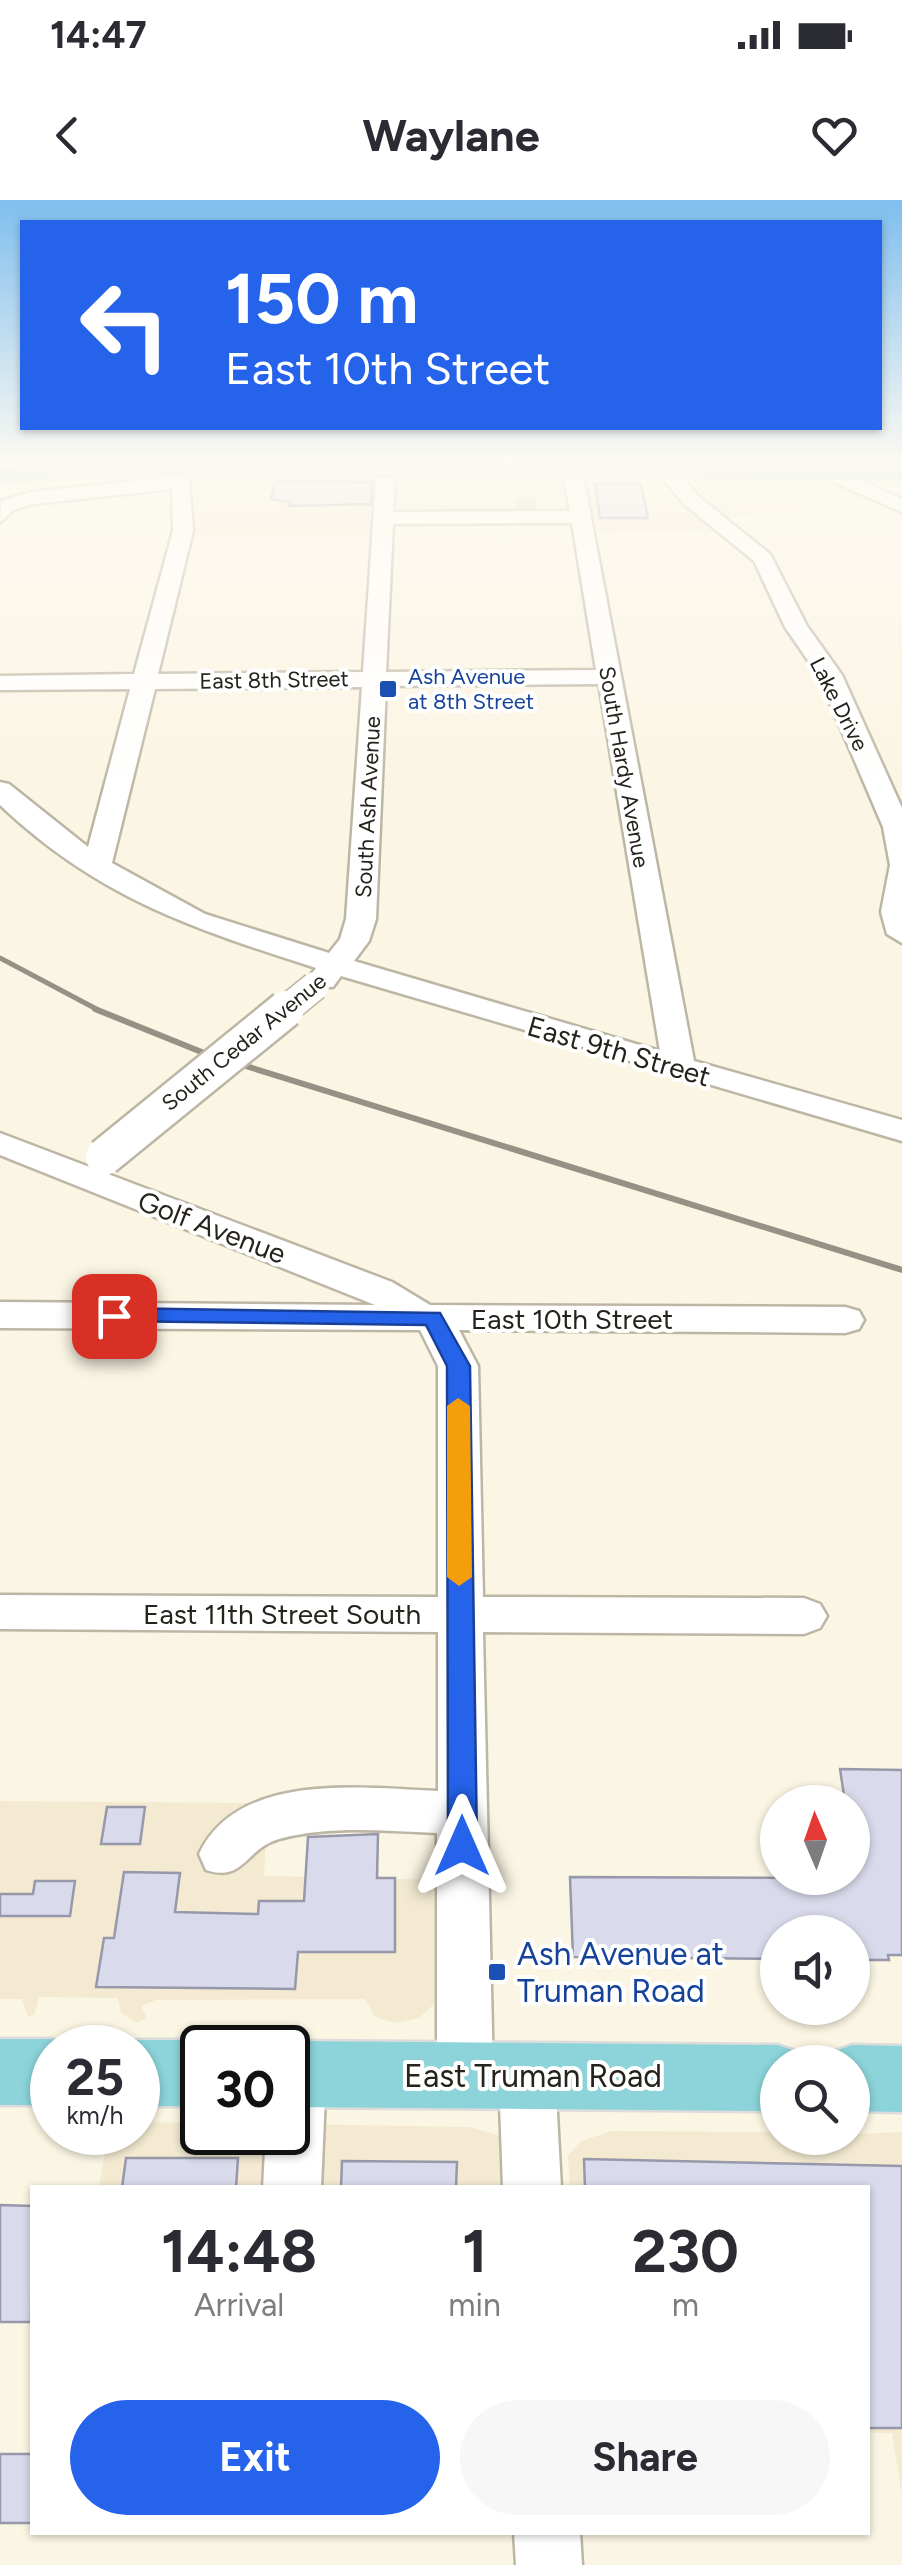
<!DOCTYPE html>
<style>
body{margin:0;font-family:Figtree,sans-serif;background:#f7f7f7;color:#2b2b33;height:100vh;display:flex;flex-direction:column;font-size:38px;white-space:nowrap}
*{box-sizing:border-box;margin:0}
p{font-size:32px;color:#7c7c81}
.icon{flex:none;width:55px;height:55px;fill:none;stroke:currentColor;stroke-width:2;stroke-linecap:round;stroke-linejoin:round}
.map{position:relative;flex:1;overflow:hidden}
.sheet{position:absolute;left:30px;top:1985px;width:840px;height:350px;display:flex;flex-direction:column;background:#fff;border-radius:0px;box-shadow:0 2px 8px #0004}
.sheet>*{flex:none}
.top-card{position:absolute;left:20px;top:20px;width:862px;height:210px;border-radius:0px;box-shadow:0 2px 8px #0004;background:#2563eb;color:#fff;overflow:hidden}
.needle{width:65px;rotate:358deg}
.buttons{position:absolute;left:760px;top:1585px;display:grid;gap:20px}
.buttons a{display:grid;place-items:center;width:110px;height:110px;border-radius:50%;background:#fff;box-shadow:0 2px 8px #0004;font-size:50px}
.speed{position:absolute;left:30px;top:1825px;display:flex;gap:20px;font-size:50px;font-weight:700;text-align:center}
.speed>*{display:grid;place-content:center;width:130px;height:130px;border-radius:50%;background:#fff;box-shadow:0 2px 8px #0004;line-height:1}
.speed small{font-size:25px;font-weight:400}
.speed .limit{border:5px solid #111;border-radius:15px;background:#fff;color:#111}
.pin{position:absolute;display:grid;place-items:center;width:85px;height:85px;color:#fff;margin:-42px;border-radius:20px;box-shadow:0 5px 15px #0006}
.me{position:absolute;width:110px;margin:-55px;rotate:0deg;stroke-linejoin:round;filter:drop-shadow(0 0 8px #0008)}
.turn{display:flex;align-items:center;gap:35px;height:210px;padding:0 40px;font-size:45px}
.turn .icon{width:130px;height:130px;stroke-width:2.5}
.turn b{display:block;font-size:70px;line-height:85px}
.eta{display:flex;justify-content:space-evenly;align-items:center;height:170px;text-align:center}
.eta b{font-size:60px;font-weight:700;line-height:70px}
.action{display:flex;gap:20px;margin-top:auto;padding:20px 40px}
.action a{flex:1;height:115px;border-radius:60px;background:#2563eb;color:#fff;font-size:40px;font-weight:700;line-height:115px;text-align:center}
.action a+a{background:#f7f7f7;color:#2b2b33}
.status{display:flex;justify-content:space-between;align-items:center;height:70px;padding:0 50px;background:#fff;direction:ltr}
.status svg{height:28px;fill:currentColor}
header{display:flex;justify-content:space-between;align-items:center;height:130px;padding:0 40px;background:#fff;font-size:45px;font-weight:700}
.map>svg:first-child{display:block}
</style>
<div class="status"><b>14:47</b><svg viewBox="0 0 49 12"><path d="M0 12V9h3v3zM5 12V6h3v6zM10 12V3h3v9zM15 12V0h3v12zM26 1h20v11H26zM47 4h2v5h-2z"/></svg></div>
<header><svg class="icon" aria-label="back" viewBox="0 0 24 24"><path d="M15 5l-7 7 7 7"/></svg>Waylane<svg class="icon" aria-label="heart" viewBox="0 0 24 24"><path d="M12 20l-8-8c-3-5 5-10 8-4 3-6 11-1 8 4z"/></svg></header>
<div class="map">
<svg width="902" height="2365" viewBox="0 0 902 2365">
<rect width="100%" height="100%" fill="#fbf5e3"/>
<!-- built -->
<path fill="#f3ead1" d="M187 276H376L373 337H189Z
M645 276 671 285 678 301 720 331 596 333 585 279Z
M693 276 827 277 868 295 809 311 720 317 693 291 689 280Z
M398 278H564L575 326 394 327Z
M0 1601 268 1603 264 1676 444 1680 442 1786 433 1805 419 1818 395 1823 375 1817 365 1799 156 1800 141 1806 147 1818 137 1823 121 1813 118 1798 39 1797 35 1814 28 1817 22 1799H0Z
M138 1922 202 1923V1932H288V1924L469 1927 498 1935 506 1954 508 1988H99L108 1933 138 1932Z
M612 1931 777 1932 778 1938 902 1932V2295L892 2233H868V1988L570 1987 568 1956 581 1941Z"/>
<!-- building -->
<path fill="#d9dbec" stroke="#9798a9" stroke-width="2.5" d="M275 281 372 282 371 304 289 306 290 302 271 299Z
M595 284H641L648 318H600Z
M840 1569 902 1570V1755H888L889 1760H852V1732H778V1759L573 1757 570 1677 852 1678V1602H845Z
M107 1607H145L140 1644H101Z
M378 1634 377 1678H395V1752H298L295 1789 96 1787 104 1738H114L124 1672 180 1673 175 1712 258 1714 259 1701H304L308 1637Z
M35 1681H75L70 1716H0V1694H33Z
M126 1958H238L236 1988H122Z
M584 1959 902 1966V2228H868V1988H585Z
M342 1961 457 1962 456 1988H341Z
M0 2005 32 2006 31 2122H0Z
M0 2254H32V2323H0Z"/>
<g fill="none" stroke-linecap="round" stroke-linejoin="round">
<!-- minor-tunnel -->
<path stroke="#d0cbbb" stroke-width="21" stroke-dasharray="21 11" stroke-linecap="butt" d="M515 308H539"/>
<defs>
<path id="minor" d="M377 265H396L393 312 570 311 562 266 581 265 694 861 902 920V941L341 776 333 787H311L307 780 316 768C191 728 97 697 0 605V582L9 584 88 647 130 489 0 490V476L134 474 173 331 172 289 33 304 15 309 0 322 1 301 31 292 172 277 174 267H188L193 331 158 474 363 472ZM572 323 596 470 386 472 393 324ZM599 484 660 851 354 761 369 741 376 719 386 486ZM362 487 346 719 340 739 329 753 205 714 112 663 155 489Z
M662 269H676L698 296 770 354 807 426 842 475 902 608V743L887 734 881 712 890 665 883 627 818 475 785 427 754 361 684 304 659 273Z
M822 269H836L902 299V312L822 277Z
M0 933 392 1082 430 1105 845 1107 859 1111 864 1120 859 1129 845 1133 459 1130 478 1166 483 1397 804 1398 820 1404 827 1416 820 1428 804 1434 483 1432 493 1875 485 1894 465 1902 445 1894 437 1875V1633C386 1631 329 1625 279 1639 246 1648 244 1683 206 1670L199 1654C238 1571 361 1588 438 1591V1432L0 1429V1395L438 1397V1166L420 1130 0 1128V1102L375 1105 0 955Z
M298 1847 318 1855 326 1874 321 1988H263L266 1932H288V1852Z
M527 1849 547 1857 555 1876 561 1988H503L499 1876 507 1857Z
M514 2332H580L582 2365H516Z"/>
<path id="major" d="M51 265 902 266V280L88 277 0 282V268Z
M0 1839H52L74 1848H52V1905H0Z
M138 1840H202L221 1848H202V1906H138V1848H119Z
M288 1841 778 1845 803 1854 806 1862H778V1911L288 1907V1848H271Z
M852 1845 902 1846V1912L852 1911V1862H824L827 1854Z"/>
</defs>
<!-- minor casing -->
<use href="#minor" stroke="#bdb6a5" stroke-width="5"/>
<!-- major casing -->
<use href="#major" stroke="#dcdcdb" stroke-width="5"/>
<!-- minor -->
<use href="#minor" fill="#fff" fill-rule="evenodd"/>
<!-- major -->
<use href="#major" fill="#8cd4da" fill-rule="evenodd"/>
<!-- rail-far1 -->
<path stroke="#969185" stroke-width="5" d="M0 758 102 812"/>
<!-- rail -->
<path stroke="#969185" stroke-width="6" d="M95 809 204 853 902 1070"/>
<defs>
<path id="minor-bridge-far1" d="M283 812 315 786"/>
<path id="minor-bridge" d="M104 957 286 809"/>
</defs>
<!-- minor-bridge-far1 casing -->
<use href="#minor-bridge-far1" stroke="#bdb6a5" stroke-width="31" stroke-linecap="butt"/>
<!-- minor-bridge casing -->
<use href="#minor-bridge" stroke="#bdb6a5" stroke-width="41" stroke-linecap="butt"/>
<!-- minor-bridge-far1 -->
<use href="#minor-bridge-far1" stroke="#fff" stroke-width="28"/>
<!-- minor-bridge -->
<use href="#minor-bridge" stroke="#fff" stroke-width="36"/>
</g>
<!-- sky -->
<linearGradient id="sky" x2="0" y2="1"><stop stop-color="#7fbeee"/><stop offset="0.44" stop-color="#fdfaf2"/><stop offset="1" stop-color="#fdfaf2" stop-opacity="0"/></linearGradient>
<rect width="902" height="596" fill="url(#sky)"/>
<!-- route -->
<path fill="#2563eb" stroke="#184099" stroke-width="2.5" d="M114 1108 440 1113 470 1166 477 1646 473 1655 462 1658 452 1655 448 1646 447 1166 426 1125 107 1121V1110Z"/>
<!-- slow -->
<path fill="#f59e0b" d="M458 1198 470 1206 472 1377 459 1386 447 1377V1206Z"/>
<!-- markers -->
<g fill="#1a4fb4" stroke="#fff" stroke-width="4">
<rect x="378" y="479" width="20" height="20" rx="5"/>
<rect x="487" y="1762" width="20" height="20" rx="5"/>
</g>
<g text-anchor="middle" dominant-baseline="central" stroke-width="8" stroke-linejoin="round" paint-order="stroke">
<!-- far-transit labels -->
<g font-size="22" fill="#164399" stroke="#fff" text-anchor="start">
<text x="408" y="476">Ash Avenue<tspan x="408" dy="25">at 8th Street</tspan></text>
</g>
<!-- far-street labels -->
<g font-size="22" fill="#26231d" stroke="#fff">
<text transform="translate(274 480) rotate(-1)">East 8th Street</text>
<text transform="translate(839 504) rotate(63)">Lake Drive</text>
<text transform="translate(624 567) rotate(80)">South Hardy Avenue</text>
<text transform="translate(368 607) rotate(-87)">South Ash Avenue</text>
<text transform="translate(244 842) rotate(-39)">South Cedar Avenue</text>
</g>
<!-- street labels -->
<g font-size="28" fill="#26231d" stroke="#fff">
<text transform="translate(619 851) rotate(16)">East 9th Street</text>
<text transform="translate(212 1027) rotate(21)">Golf Avenue</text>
<text x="572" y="1119">East 10th Street</text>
<text x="282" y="1414">East 11th Street South</text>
</g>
<!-- near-transit labels -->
<g font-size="32" fill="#164399" stroke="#fff" text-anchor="start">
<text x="517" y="1754">Ash Avenue at<tspan x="517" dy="37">Truman Road</tspan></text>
</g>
<!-- near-street labels -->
<g font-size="32" fill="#26231d" stroke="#fff">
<text x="533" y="1876">East Truman Road</text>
</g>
</g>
</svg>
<div class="buttons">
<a><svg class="needle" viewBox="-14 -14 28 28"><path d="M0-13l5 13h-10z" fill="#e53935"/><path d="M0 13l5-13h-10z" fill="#7c7c81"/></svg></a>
<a><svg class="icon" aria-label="sound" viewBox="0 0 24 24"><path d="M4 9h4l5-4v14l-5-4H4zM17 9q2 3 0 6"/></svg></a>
<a><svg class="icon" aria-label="search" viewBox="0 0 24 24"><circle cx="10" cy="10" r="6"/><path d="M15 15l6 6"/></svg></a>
</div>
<div class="speed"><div>25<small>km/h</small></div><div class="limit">30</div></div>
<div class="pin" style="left:114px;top:1116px;background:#d93025"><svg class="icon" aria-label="arrive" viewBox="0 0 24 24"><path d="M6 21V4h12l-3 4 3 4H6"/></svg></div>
<svg class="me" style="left:462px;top:1646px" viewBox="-20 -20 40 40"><path d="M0-17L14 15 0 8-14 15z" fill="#2563eb" stroke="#fff" stroke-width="4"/></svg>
<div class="top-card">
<div class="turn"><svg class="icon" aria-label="left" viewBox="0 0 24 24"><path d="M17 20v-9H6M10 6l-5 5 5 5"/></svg><div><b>150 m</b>East 10th Street</div></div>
</div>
<section class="sheet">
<div class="eta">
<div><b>14:48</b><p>Arrival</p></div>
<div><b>1</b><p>min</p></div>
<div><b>230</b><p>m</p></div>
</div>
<div class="action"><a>Exit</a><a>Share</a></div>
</section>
</div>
